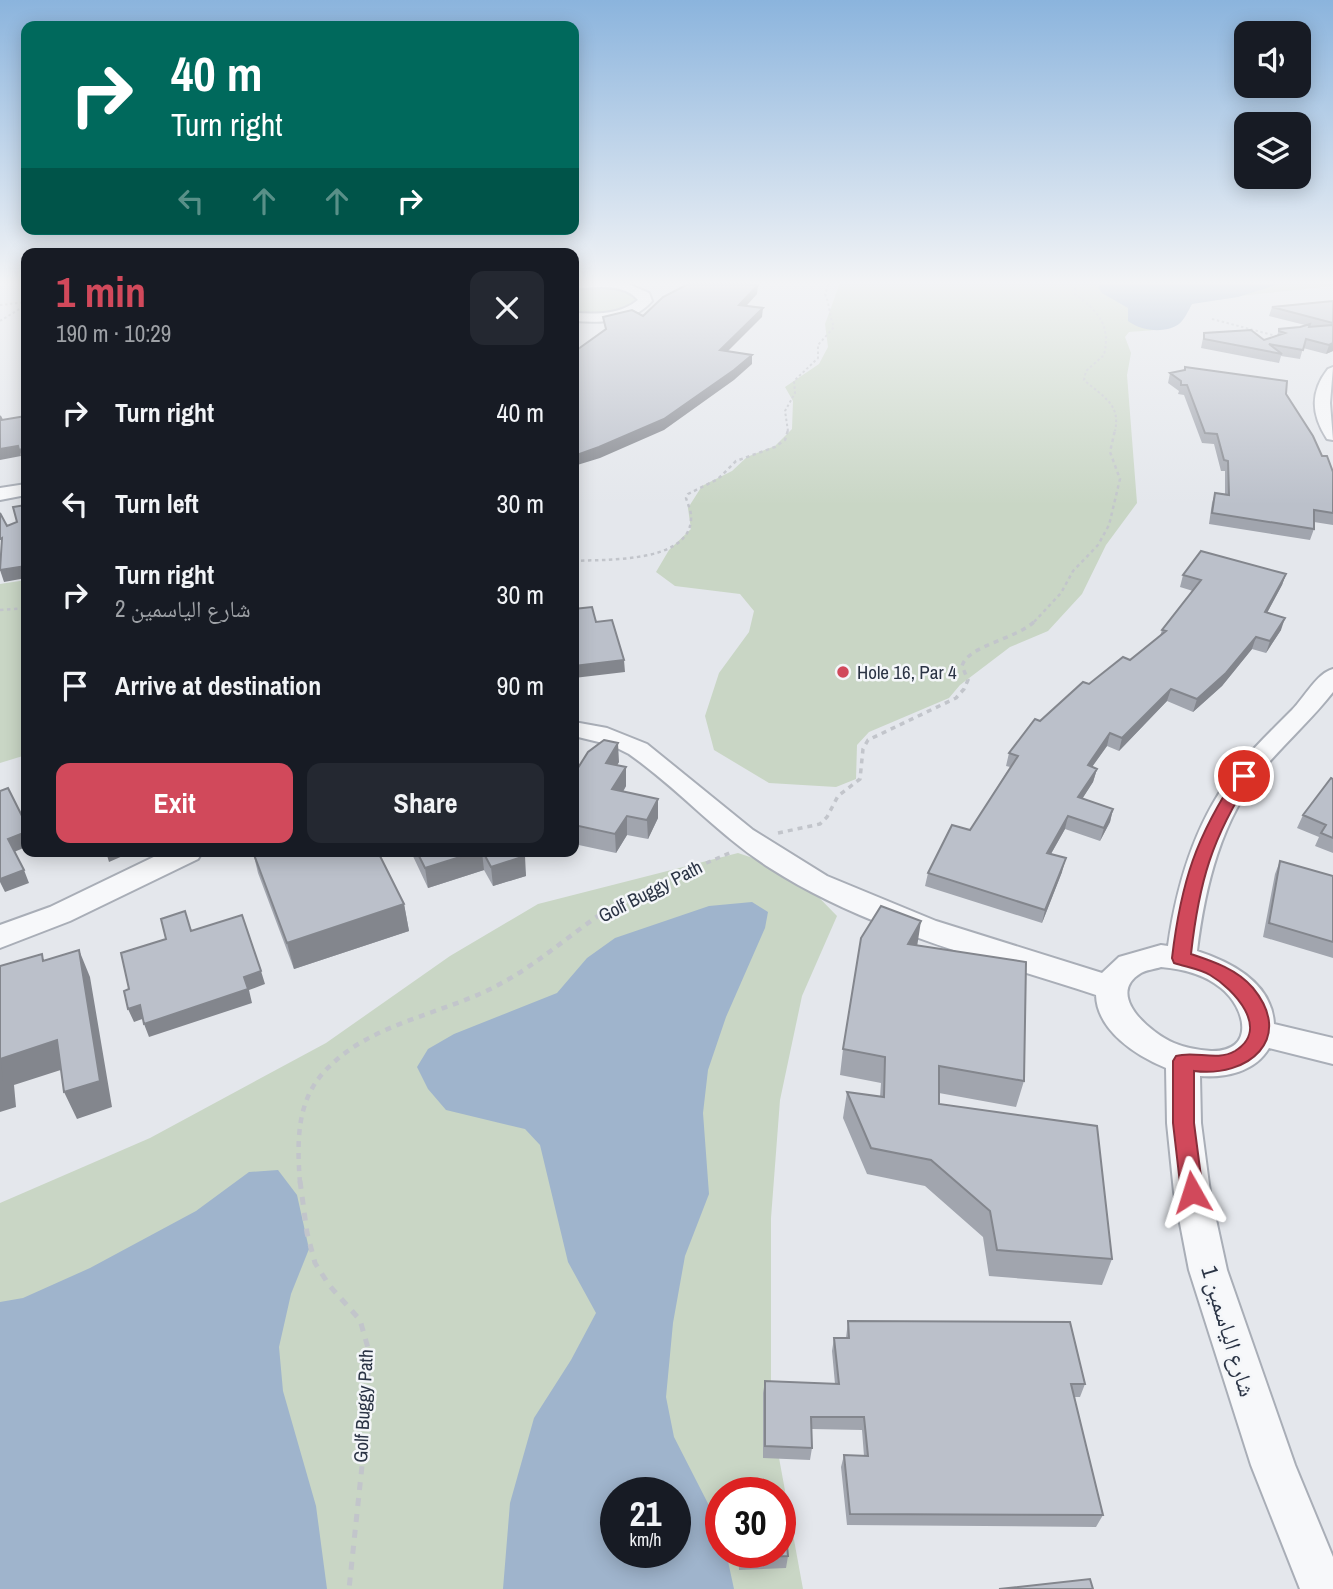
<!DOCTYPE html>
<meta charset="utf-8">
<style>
body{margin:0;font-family:"Archivo Narrow","Noto Naskh Arabic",sans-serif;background:#242831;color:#f1f3f6;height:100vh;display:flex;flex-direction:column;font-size:26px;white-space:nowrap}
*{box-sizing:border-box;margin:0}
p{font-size:23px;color:#9ea1a6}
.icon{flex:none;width:38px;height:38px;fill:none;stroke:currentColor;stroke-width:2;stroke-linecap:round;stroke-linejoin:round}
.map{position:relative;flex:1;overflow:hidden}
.panel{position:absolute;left:21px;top:248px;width:558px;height:609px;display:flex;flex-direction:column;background:#171b24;border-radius:14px;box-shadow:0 4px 18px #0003}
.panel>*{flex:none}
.guide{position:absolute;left:21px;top:21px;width:558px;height:214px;border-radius:14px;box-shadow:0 4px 18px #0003;background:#00695c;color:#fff;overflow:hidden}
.buttons{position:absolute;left:1234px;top:21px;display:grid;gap:14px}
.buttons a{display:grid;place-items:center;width:77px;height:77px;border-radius:14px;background:#171b24;box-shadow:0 4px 18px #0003;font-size:35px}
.speed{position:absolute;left:600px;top:1477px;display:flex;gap:14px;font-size:35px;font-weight:700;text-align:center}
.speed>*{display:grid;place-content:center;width:91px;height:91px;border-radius:50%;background:#171b24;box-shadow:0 4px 18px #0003;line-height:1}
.speed small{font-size:18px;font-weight:400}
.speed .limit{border:10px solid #d22;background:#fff;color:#111}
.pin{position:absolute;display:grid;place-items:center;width:60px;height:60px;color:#fff;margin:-30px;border:4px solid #fff;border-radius:50%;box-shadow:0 2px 7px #0007}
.me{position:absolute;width:77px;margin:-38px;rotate:354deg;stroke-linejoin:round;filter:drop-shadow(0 0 5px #0008)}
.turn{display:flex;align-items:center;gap:24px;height:147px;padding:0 35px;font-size:32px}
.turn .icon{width:91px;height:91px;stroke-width:2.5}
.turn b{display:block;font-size:49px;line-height:60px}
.lanes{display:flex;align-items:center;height:66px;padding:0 35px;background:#0003;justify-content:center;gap:35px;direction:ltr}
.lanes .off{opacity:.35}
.round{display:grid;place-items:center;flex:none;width:74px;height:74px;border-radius:14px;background:#242831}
.summary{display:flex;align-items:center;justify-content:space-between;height:119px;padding:0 35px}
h1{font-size:42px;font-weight:800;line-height:52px;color:#d1495b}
.cta{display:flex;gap:14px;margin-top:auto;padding:14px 35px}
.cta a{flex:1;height:80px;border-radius:14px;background:#d1495b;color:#fff;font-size:28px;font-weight:800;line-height:80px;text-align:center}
.cta a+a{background:#242831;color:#f1f3f6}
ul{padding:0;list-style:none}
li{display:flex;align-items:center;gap:21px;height:91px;padding:0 35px}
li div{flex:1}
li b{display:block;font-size:26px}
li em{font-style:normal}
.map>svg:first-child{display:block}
</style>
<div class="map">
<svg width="1333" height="1589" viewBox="0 0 1333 1589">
<rect width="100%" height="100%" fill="#e4e7ec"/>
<!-- green -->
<path fill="#c9d6c5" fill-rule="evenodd" d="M840 283H1333V286L1203 300 1192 304C1175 333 1160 329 1129 332L1125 337 1131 353 1127 375 1137 503 1106 545 1082 594 1048 631 1010 647 960 685 949 698 869 732 857 745 856 779 836 787 769 783 714 750 705 716 719 673 749 632 754 611 740 594 675 586 656 572 669 550 691 529 688 508 702 486 732 471 747 457 775 446 792 429 793 401 785 387 819 364 828 347 825 324Z
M589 286C605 287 625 285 637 298L635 303C615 313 597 315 574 313V287Z
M26 580V755L0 763V584Z
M738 853 794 872 837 916 802 996 780 1100 771 1218V1414L803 1589H0V1203L150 1138 326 1043 450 956 538 904ZM616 1493H676V1552H616ZM721 1493H780V1552H721Z"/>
<!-- water -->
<path fill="#9fb4cc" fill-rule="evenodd" d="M1101 283H1282L1238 297 1192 304C1188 311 1185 319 1179 324 1165 334 1141 331 1128 321V308L1102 293 1098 287Z
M752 902 768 912 765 928 726 1017 708 1070 703 1113 709 1194 685 1256 673 1323 666 1397 674 1437 720 1527 721 1552H726L734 1589H503L510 1503 534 1418 571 1360 596 1313 568 1262 540 1145 525 1129 446 1110 428 1089 417 1067 428 1049 454 1034 557 993 587 958 615 938 709 906ZM616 1493H676V1552H616Z
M278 1170 297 1195 309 1249 291 1294 279 1347 283 1391 316 1506 327 1589H0V1302L23 1298 90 1268 196 1211 249 1172Z"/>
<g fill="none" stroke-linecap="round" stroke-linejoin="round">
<defs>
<path id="minor" d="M574 283H626L649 293 652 301C633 323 601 323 574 321V313C596 314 620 315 638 300 624 283 594 287 574 289Z
M1333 367 1330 403 1333 440 1327 439C1311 414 1310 392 1328 369Z
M26 484V495L0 500V488Z
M1333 669V692C1312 719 1286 742 1264 768 1221 819 1205 886 1197 951 1231 962 1272 983 1274 1024L1333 1038V1064L1269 1048C1255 1072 1225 1078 1200 1076L1201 1123 1210 1192 1227 1270 1295 1465 1333 1557V1589H1300L1251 1465 1189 1270 1174 1192 1167 1123 1166 1068C1137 1056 1097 1031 1096 995 987 959 868 931 770 868 718 835 679 789 629 754L611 745 574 736V722L607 728 647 744 753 830 827 876 936 921 1102 973 1119 957 1161 945 1168 946C1177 882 1196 819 1237 768 1254 747 1273 729 1292 710 1304 698 1317 673 1333 669ZM1161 967C1183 969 1204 974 1221 988 1246 1008 1256 1052 1211 1051 1198 1050 1186 1048 1174 1043 1152 1034 1104 995 1141 973 1146 970 1155 969 1161 967Z
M164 852H202L198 859 70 921 0 948V925L50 907Z"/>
</defs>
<!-- minor casing -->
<use href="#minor" stroke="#a9aeb7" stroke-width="4"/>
<!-- path-far4 -->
<path stroke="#c2c5cb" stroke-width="2" stroke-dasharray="2.5 2.5" stroke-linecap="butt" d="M1075 283V294C1098 311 1111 325 1104 355L1086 371 1084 380C1103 397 1121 404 1115 431
M0 305 26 302
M1212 319 1280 337
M0 321 26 305
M788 431 785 411 795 393 794 381 818 358V345L834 327C829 315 830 305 825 294L829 283"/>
<!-- path-far3 -->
<path stroke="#c2c5cb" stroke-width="2.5" stroke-dasharray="3.5 3.5" stroke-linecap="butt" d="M574 561C603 559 688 564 691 520 692 512 688 505 686 498L688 494 718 479 736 461 775 447 785 440 788 430
M0 610 26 608
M1034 622 1061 593 1073 571 1098 545 1109 525 1120 479 1110 452 1115 430"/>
<!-- path-far2 -->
<path stroke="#c2c5cb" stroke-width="3.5" stroke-dasharray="5 5" stroke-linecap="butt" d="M778 833 820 824 827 817 838 796 860 779 863 749 868 740 956 698 964 689 968 680 962 666C968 645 1018 639 1036 620
M697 867 732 852"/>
<!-- path-far1 -->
<path stroke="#c2c5cb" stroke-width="4.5" stroke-dasharray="6 6" stroke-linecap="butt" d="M300 1183C297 1144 296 1102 324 1072 369 1022 444 1015 500 984 536 965 567 937 601 914 632 894 667 880 701 865"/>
<!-- path -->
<path stroke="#c2c5cb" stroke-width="5" stroke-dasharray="8 8" stroke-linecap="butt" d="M300 1181 307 1233 315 1263 329 1285 360 1320 368 1348V1409L349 1589"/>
<!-- minor -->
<use href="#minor" fill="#f7f8fa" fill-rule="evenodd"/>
</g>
<!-- wall -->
<path fill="#a1a5ae" d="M1333 301V351L1326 354 1303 348 1300 359 1281 356 1279 363 1201 348 1204 333 1264 340 1277 336 1279 329 1300 327 1305 325 1269 316 1272 307Z
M26 325V340L23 331Z
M1170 373 1286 394 1322 456 1333 472V525L1314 522V529L1310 540 1209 524 1212 503 1215 493 1225 494V471H1221L1214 444 1202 443 1184 395 1178 394 1179 391 1168 383Z
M1286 574 1282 585 1267 613 1281 630 1266 653 1252 649 1222 686 1193 712 1167 701 1119 751 1107 746 1092 767 1097 769 1093 782 1082 799 1113 809 1110 822 1100 841 1065 829 1051 854 1062 872 1042 923 925 886 928 873 970 830 1010 767 1006 766 1009 753 1040 721 1089 684 1130 660 1160 636 1162 630 1193 591 1180 587 1183 575Z
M619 762 617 765 626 767V786L623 792 658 818 648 839 627 835 616 853 574 844V770Z
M1333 779V853L1315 846 1319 837 1297 828 1303 815Z
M253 852 404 904 409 931 294 969 258 873Z
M411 852H522L526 876 493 886 484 870 428 888Z
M1280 861 1333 876V958L1263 937 1275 874Z
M917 945 1024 1081 1016 1107 939 1093V1104L1112 1259 1102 1285 989 1276 983 1237 925 1186 867 1174 843 1118 847 1092 880 1097 881 1083 840 1075 843 1049Z
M848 1321 1085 1384 1080 1397H1074L1103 1515 1096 1527 847 1525 841 1467 844 1455 864 1456 862 1430 812 1429V1448L810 1460 763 1458V1393L765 1381 835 1384 832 1351 834 1338H846Z
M738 1552H780L788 1556 786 1568 739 1570Z"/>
<!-- shaded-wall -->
<path fill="#83868d" d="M758 285 757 294 739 314V305Z
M763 308 762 317 720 359V350Z
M1333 343V351L1326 354 1329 345Z
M752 355V364L734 380 664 430 600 458 574 466V456Z
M18 446 21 456 0 460V449Z
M26 448V460H23L19 450Z
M26 566V578L4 582 0 570Z
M1286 574 1282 585 1261 624 1265 612Z
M1285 618 1281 630 1266 653 1270 641Z
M1256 637 1252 649 1222 686 1193 712 1197 699Z
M624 660 625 672 574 678V666Z
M1171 689 1167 701 1119 751 1122 738Z
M1110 733 1107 746 1084 778 1088 765Z
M618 743 619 762 607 782 606 763Z
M626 767V786L613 808 612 789Z
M1097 769 1093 782 1075 810 1078 797Z
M658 799V818L648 839 647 820Z
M1113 809 1110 822 1100 841 1104 828Z
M627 816V835L616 853 615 834Z
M1068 816 1065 829 1044 866 1047 853Z
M26 832V847L14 852 8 839Z
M106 852H132L109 862Z
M476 852H482L484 870 428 888 425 868Z
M525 856 526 876 493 886 491 867Z
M1066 858 1062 872 1042 923 1045 910Z
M24 870 29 883 5 892 0 882V879Z
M404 904 409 931 294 969 287 943Z
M921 921 917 947 908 944Z
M79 950 90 977 112 1107 77 1119 64 1092Z
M261 971 265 984 249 990 252 1003 149 1037 144 1024 244 977Z
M140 1005 145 1018 134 1022 128 1009Z
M57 1040 70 1067 14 1085 16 1107 0 1112V1059Z"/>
<!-- building -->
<path fill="#bbc0ca" stroke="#83868d" stroke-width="2" d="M690 283H738L758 285 739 305 763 308 720 350 752 355 734 370 664 419 599 447 574 456V352L606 329 603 317 632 310 643 316 663 297Z
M1333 301V323L1272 307Z
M1310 324 1309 327 1333 325V343L1329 345 1306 339 1303 350 1269 344 1282 354 1204 339V333L1251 330 1264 340 1285 333 1279 331V329L1300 327Z
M1185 367 1287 381 1286 394 1313 436 1322 456H1327L1333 472V513L1314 510V529L1212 513 1215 493 1229 495 1228 461 1224 460 1217 434 1205 433 1187 385H1181V381L1170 373 1185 370Z
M0 416 2 420 26 416V448L19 450 18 446 0 449Z
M26 505V566L0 570 2 538 0 539V513L7 526 17 522 13 507Z
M1201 551 1286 574 1265 612 1285 618 1270 641 1256 637 1226 673 1197 699 1171 689 1122 738 1110 733 1088 765 1097 769 1078 797 1113 809 1104 828 1068 816 1047 853 1066 858 1045 910 928 873 952 825 970 830 1018 756 1009 753 1035 719 1040 721 1083 682 1089 684 1123 657 1130 660 1166 631 1162 630 1201 580 1183 575Z
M592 607 596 622 612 620 624 660 574 666V609Z
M604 740 618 743 606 763 626 767 612 789 658 799 647 820 627 816 615 834 574 825V770L576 771 588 752Z
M1331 778 1333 779V838L1321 833 1326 825 1303 815Z
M8 788 26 824V832L8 839 24 870 0 879V791Z
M253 852H378L404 904 287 943Z
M417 852H476L425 868Z
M483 852H522L525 856 491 867Z
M1280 861 1333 876V942L1269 923Z
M881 906 921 921 908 944 1026 962 1024 1081 939 1066V1104L1097 1126 1112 1259 997 1250 990 1211 931 1160 871 1148 847 1092 884 1097 885 1057 843 1049 861 938Z
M185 911 191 931 242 915 261 971 244 977 248 989 144 1024 140 1005 128 1009 124 991 129 989 121 953 166 939 161 919Z
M79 950 100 1081 64 1092 57 1040 0 1059V966L42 954 43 961Z
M0 1061 2 1081H0Z
M848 1321 1070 1322 1085 1384H1071L1103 1515 850 1514 844 1455 868 1456 864 1417H811L812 1448 765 1446V1381L839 1384 834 1338H849Z
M780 1494H782L788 1556 740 1558V1552H780Z
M1090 1579 1093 1589H999Z"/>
<!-- sky -->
<linearGradient id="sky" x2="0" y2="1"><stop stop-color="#8bb4dd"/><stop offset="0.56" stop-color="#f3f4f6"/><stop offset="1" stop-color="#f3f4f6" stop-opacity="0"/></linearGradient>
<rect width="1333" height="505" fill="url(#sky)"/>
<!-- route -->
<path fill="#d1495b" stroke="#882f3b" stroke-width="2" d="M1244 771 1252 776C1212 837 1199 882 1191 954 1212 961 1237 969 1253 988 1295 1039 1248 1078 1194 1071V1123L1203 1192 1199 1199 1192 1202 1184 1199 1181 1192 1173 1123V1061L1176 1056C1195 1050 1216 1062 1235 1051 1271 1029 1234 989 1210 975 1200 969 1186 967 1174 963L1172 958C1181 882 1196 836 1239 772Z"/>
<!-- markers -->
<circle fill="#d1495b" stroke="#f4f6f9" stroke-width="2.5" cx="843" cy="672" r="7"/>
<g text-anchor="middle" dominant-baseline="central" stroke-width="5" stroke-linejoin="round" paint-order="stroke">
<!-- poi labels -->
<g font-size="19" fill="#2b3445" stroke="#f4f6f9" text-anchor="start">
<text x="857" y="672">Hole 16, Par 4</text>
</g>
<!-- street labels -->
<g font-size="19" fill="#2b3445" stroke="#f4f6f9">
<text transform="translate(650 891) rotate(-27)">Golf Buggy Path</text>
<text transform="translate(363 1406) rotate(-87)">Golf Buggy Path</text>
</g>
<!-- near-street labels -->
<g font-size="23" fill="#2b3445" stroke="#f4f6f9">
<text transform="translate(1229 1331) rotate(73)">شارع الياسمين 1</text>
</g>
</g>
</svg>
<div class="buttons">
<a><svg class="icon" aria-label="sound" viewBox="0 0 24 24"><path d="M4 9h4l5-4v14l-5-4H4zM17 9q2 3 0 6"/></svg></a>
<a><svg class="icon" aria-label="layers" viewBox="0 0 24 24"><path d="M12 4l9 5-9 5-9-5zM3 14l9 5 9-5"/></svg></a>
</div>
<div class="speed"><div>21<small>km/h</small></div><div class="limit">30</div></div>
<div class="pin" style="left:1244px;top:776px;background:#d93025"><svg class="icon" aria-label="arrive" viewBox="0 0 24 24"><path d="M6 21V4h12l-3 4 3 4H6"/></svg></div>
<svg class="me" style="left:1192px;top:1192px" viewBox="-20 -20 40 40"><path d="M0-17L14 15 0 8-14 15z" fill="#d1495b" stroke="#fff" stroke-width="4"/></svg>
<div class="guide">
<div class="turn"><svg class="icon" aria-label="right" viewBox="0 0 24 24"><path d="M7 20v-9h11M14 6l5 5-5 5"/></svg><div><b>40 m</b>Turn right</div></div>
<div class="lanes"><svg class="icon off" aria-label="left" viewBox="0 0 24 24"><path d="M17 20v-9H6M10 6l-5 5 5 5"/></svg><svg class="icon off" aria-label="ahead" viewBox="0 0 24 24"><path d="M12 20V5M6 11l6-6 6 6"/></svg><svg class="icon off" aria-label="ahead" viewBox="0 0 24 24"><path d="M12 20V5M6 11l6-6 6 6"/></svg><svg class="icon" aria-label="right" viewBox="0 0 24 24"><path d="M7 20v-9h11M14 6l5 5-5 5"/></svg></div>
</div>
<section class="panel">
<div class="summary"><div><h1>1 min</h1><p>190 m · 10:29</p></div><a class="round"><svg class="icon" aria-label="close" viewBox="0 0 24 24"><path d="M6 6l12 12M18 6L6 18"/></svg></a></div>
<ul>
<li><svg class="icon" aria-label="right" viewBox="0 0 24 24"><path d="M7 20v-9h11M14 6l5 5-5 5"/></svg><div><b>Turn right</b></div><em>40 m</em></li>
<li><svg class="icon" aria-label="left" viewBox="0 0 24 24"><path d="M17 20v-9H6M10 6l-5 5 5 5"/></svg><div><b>Turn left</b></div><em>30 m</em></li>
<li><svg class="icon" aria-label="right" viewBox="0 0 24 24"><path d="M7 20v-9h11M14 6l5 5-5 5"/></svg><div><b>Turn right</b><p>شارع الياسمين 2</p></div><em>30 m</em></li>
<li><svg class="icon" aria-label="arrive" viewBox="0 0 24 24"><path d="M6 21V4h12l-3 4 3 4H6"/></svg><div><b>Arrive at destination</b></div><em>90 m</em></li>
</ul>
<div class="cta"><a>Exit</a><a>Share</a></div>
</section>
</div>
